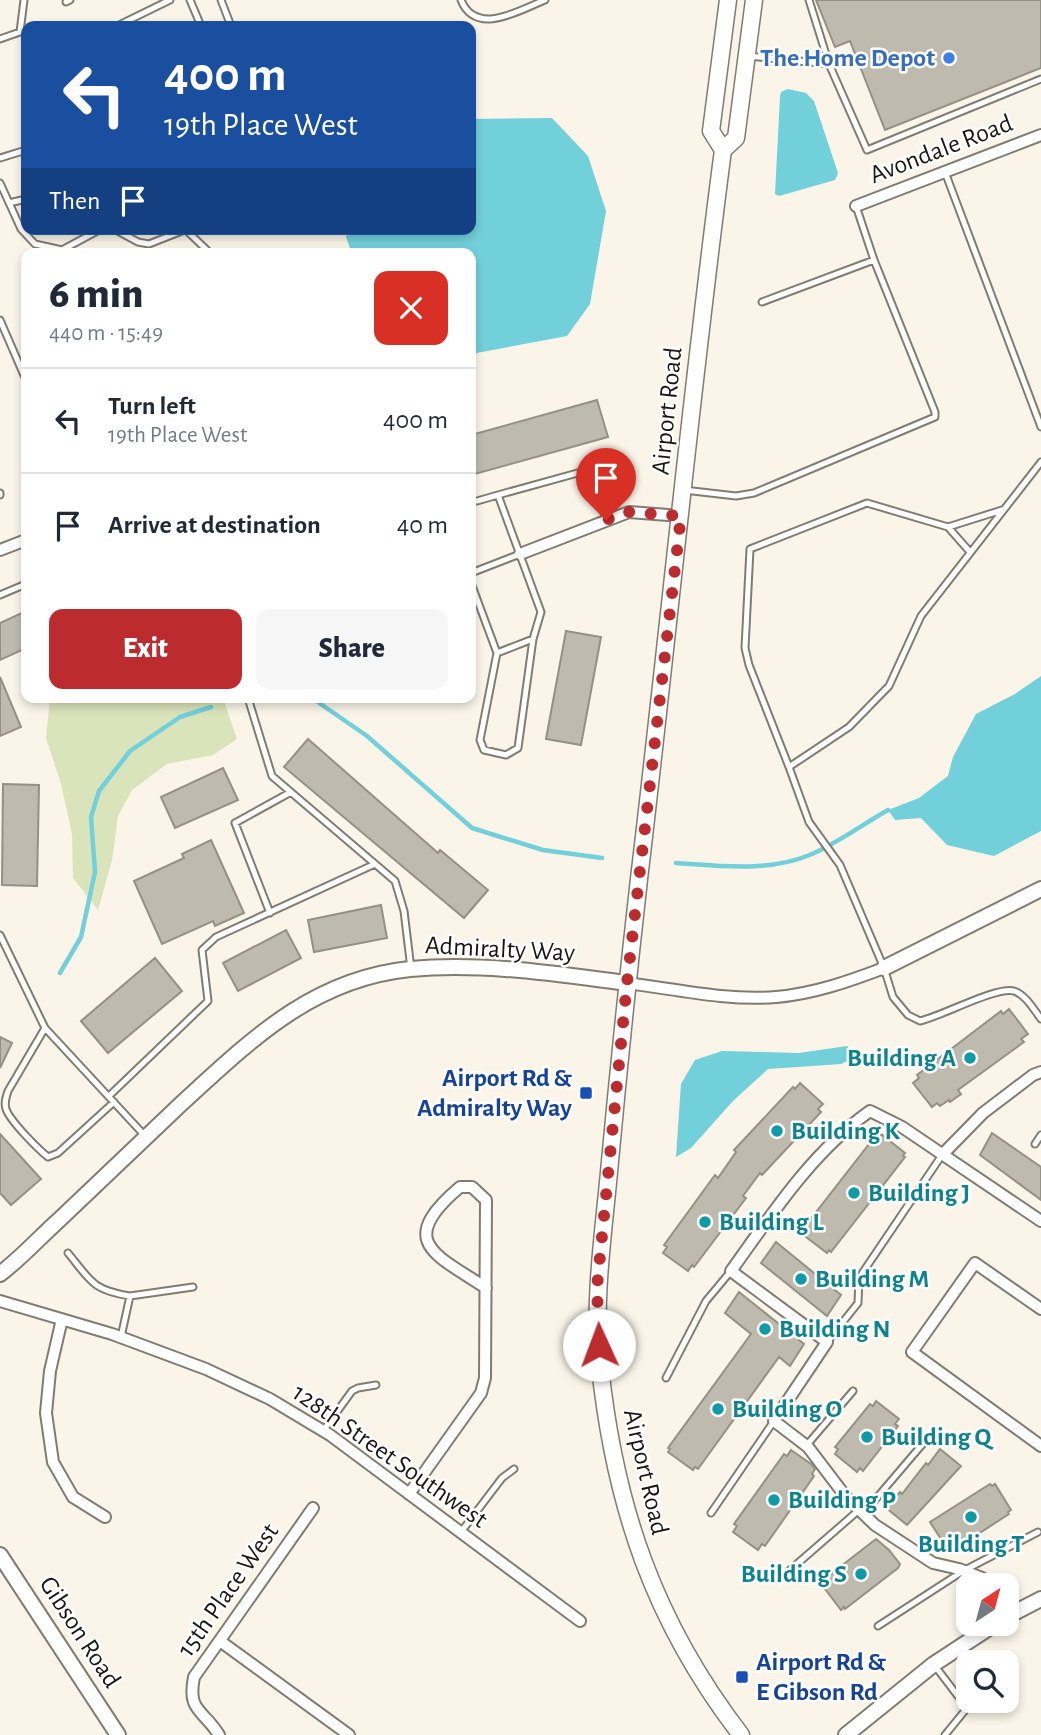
<!DOCTYPE html>
<meta charset="utf-8">
<style>
body{margin:0;font-family:"Alegreya Sans",sans-serif;background:#f6f6f7;color:#1f2937;height:100vh;display:flex;flex-direction:column;font-size:26px;white-space:nowrap}
*{box-sizing:border-box;margin:0}
p{font-size:23px;color:#747a83}
.icon{flex:none;width:38px;height:38px;fill:none;stroke:currentColor;stroke-width:2;stroke-linecap:round;stroke-linejoin:round}
.map{position:relative;flex:1;overflow:hidden}
.details{position:absolute;left:21px;top:248px;width:455px;height:455px;display:flex;flex-direction:column;background:#fff;border-radius:14px;box-shadow:0 4px 10px #0003}
.details>*{flex:none}
.top-card{position:absolute;left:21px;top:21px;width:455px;height:214px;border-radius:14px;box-shadow:0 4px 10px #0003;background:#1a4fa0;color:#fff;overflow:hidden}
.needle{width:46px;rotate:36deg}
.buttons{position:absolute;left:956px;top:1573px;display:grid;gap:14px}
.buttons a{display:grid;place-items:center;width:63px;height:63px;border-radius:14px;background:#fff;box-shadow:0 4px 10px #0003;font-size:35px}
.pin{position:absolute;display:grid;place-items:center;width:60px;height:60px;color:#fff;margin:-72px -30px;border-radius:50% 50% 50% 0;rotate:-45deg;box-shadow:0 0 7px #0007}
.pin .icon{rotate:45deg}
.me{position:absolute;width:77px;margin:-38px;rotate:358deg;stroke-linejoin:round;filter:drop-shadow(0 0 5px #0008)}
.turn{display:flex;align-items:center;gap:24px;height:147px;padding:0 28px;font-size:32px}
.turn .icon{width:91px;height:91px;stroke-width:2.5}
.turn b{display:block;font-size:49px;line-height:60px}
.then{display:flex;align-items:center;height:66px;padding:0 28px;background:#0003;gap:14px;font-size:26px}
.round{display:grid;place-items:center;flex:none;width:74px;height:74px;border-radius:14px;background:#f6f6f7}
.overview{display:flex;align-items:center;justify-content:space-between;height:119px;padding:0 28px}
h1{font-size:42px;font-weight:800;line-height:52px}
.primary-button{display:flex;gap:14px;margin-top:auto;padding:14px 28px}
.primary-button a{flex:1;height:80px;border-radius:14px;background:#bc2c2f;color:#fff;font-size:28px;font-weight:800;line-height:80px;text-align:center}
.primary-button a+a{background:#f6f6f7;color:#1f2937}
ul{padding:0;list-style:none}
li{display:flex;align-items:center;gap:21px;height:105px;padding:0 28px;border-top:2px solid #e0e1e3}
li div{flex:1}
li b{display:block;font-size:26px}
li em{font-style:normal}
.map>svg:first-child{display:block}
</style>
<div class="map">
<svg width="1041" height="1735" viewBox="0 0 1041 1735">
<rect width="100%" height="100%" fill="#faf5e8"/>
<!-- green -->
<path fill="#dae4ba" d="M50 698H223L237 739 213 755 167 764 132 790 118 816 112 860 98 910 73 878 72 834 61 784 46 738Z"/>
<!-- water -->
<path fill="#71d0da" d="M788 89 806 93 814 101 838 173 835 180 779 196 775 194 780 97 781 92Z
M552 118 588 156 606 211 590 304 567 336 471 354V254H352L346 237 350 229H471V119Z
M1041 676V831L994 856 947 845 921 818 895 820 888 810 919 798 948 776 953 757 976 714 1015 694Z
M847 1046 856 1057 841 1064 768 1069 733 1101 691 1148 676 1157 681 1084 695 1060 722 1051 799 1053Z"/>
<g fill="none" stroke-linecap="round" stroke-linejoin="round">
<!-- stream -->
<path stroke="#71d0da" stroke-width="4.5" d="M312 698 367 736 472 828 543 850 602 858
M676 863C719 866 766 872 807 856 832 847 863 824 888 810
M60 973 81 937 95 872 91 817 99 791 130 751 180 717 211 707"/>
</g>
<!-- building -->
<path fill="#bebaae" stroke="#959085" stroke-width="2" d="M816 0H1041V68L885 130 850 41 835 47Z
M597 400 608 437 471 475V435Z
M26 611V648L0 660V623Z
M566 631 601 637 581 745 546 739Z
M0 677 21 727 0 736Z
M308 739 438 853 440 850 488 890 464 918 284 767Z
M223 768 238 800 175 828 161 797Z
M3 784 39 785 37 886 2 885Z
M211 840 244 913 215 926 213 921 162 944 134 881 184 858 182 854Z
M381 905 387 938 314 952 308 920Z
M286 930 301 958 238 991 223 963Z
M155 958 182 991 108 1053 81 1021Z
M1009 1009 1028 1034 1021 1039 1024 1042 958 1090 961 1094 950 1102 949 1100 940 1106 937 1103 932 1107 913 1083 919 1078 917 1075 1001 1011 1003 1014Z
M0 1037 12 1043 0 1068Z
M800 1083 823 1104 818 1109 821 1112 762 1175 760 1173 743 1196 746 1198 694 1267 692 1265 688 1271 663 1253 667 1247 664 1245 715 1175 718 1178 736 1152 734 1150 793 1087 795 1089Z
M992 1133 1041 1167V1200L980 1155Z
M0 1134 41 1179 11 1205 0 1193Z
M881 1134 905 1153 903 1156 905 1157 831 1252 829 1250 827 1253 802 1234 805 1231 803 1229 876 1135 879 1137Z
M776 1242 841 1295 827 1316 761 1263Z
M739 1292 804 1344 790 1366 779 1357 698 1469 695 1467 693 1470 668 1452 670 1449 668 1448 751 1334 725 1313Z
M876 1401 899 1419 895 1424 898 1426 863 1471 860 1468 857 1472 835 1454 838 1449 835 1447 870 1404 873 1406Z
M940 1449 961 1466 907 1525 886 1508 900 1492 902 1494 926 1463 928 1465Z
M791 1450 811 1464 815 1469 812 1474 814 1476 765 1546 762 1544 758 1550 733 1532 737 1526 734 1524 784 1454 787 1456Z
M990 1484 992 1486 995 1484 1011 1510 1008 1512 1009 1514 952 1551 951 1548 948 1550 930 1522Z
M876 1539 889 1550 900 1564 898 1568 845 1609 844 1607 841 1610 822 1585 823 1580Z"/>
<g fill="none" stroke-linecap="round" stroke-linejoin="round">
<defs>
<path id="service" d="M190 0 201 26
M221 0 231 26
M461 0C476 37 520 10 545 0
M809 0 829 64 867 150 1041 79
M66 2 70 0
M122 26 121 24 170 0
M0 39 20 32 24 0
M748 56 829 64
M0 158 26 150
M945 172 1041 427
M0 183 21 229 35 244 62 250 101 229
M9 203 26 199
M114 229 138 242 149 244 187 229
M186 230 211 254
M762 302 874 260
M0 320 26 380
M1041 462 921 616 889 686 849 727 789 767 809 822 840 865 884 968 893 997 908 1015 920 1021C942 1016 997 986 1014 991 1026 995 1034 1010 1041 1019
M592 469 618 460
M684 490 736 496 754 493 935 417V412L874 260 856 206
M0 493V495
M477 501 498 495
M948 527 1002 510
M471 573 520 554
M471 583 497 653 480 740 484 750 506 755 518 748 533 639 541 612 498 495 592 469 606 520
M0 595 26 584
M497 653 533 639
M248 698 272 776 395 881 404 911 411 969
M789 767 749 665 745 648 750 549 867 503 948 527 970 552
M270 913 235 823 291 792
M0 935 45 1028 146 1137
M45 1028 8 1091C6 1097 4 1103 6 1109 10 1121 38 1149 48 1157L58 1153 114 1102
M109 1096 208 1001 202 950 216 937 375 864
M1035 1144 1041 1135
M68 1253C91 1281 92 1290 130 1296
M121 1337 130 1296 193 1287
M827 1342 858 1303 859 1278 942 1155
M666 1378 706 1301 731 1271
M323 1431 352 1391 358 1388 376 1385
M806 1446 853 1391
M711 1513 774 1421
M461 1532 502 1478 514 1469
M790 1570 859 1510 874 1501 926 1440
M878 1626 963 1571 1038 1532
M935 1666 967 1708 945 1735"/>
<path id="minor" d="M856 206 1041 135
M0 550 26 540
M520 554 629 512 681 516
M627 983C675 989 727 1001 776 997 813 994 850 981 884 968
M942 1155 983 1113 1033 1075 1041 1072
M0 1301 112 1334 206 1369 270 1399 330 1435 580 1621
M1041 1309 975 1263 912 1352 1041 1446
M62 1319 50 1371 46 1413 53 1462 73 1497 105 1517
M409 1494 481 1393 485 1378 486 1200 472 1187H460C395 1242 435 1254 486 1288
M986 1586 982 1578 959 1569 933 1563 875 1525 846 1497 808 1447 774 1421 827 1342 731 1271C772 1214 812 1152 870 1111L902 1127 1041 1221
M220 1641 349 1735
M219 1735C203 1709 187 1712 194 1677L313 1508"/>
<path id="tertiary" d="M884 968 1041 889
M0 1274C21 1258 39 1238 59 1220 100 1181 141 1142 182 1103 251 1040 312 979 410 969 482 962 556 974 627 983
M0 1555 118 1735
M1006 1617 1041 1599
M846 1735 934 1664 995 1624"/>
<path id="secondary" d="M728 0 711 131 723 150C691 392 668 636 639 879 628 977 618 1074 609 1172 603 1237 593 1302 600 1367 615 1507 654 1622 741 1735
M723 150 736 138 754 0"/>
</defs>
<!-- service casing -->
<use href="#service" stroke="#807c71" stroke-width="9"/>
<!-- minor casing -->
<use href="#minor" stroke="#807c71" stroke-width="14"/>
<!-- tertiary casing -->
<use href="#tertiary" stroke="#807c71" stroke-width="18"/>
<!-- secondary casing -->
<use href="#secondary" stroke="#807c71" stroke-width="19"/>
<!-- service -->
<use href="#service" stroke="#fff" stroke-width="5"/>
<!-- minor -->
<use href="#minor" stroke="#fff" stroke-width="10"/>
<!-- tertiary -->
<use href="#tertiary" stroke="#fff" stroke-width="14"/>
<!-- secondary -->
<use href="#secondary" stroke="#fff" stroke-width="16"/>
</g>
<g fill="none" stroke-linecap="round" stroke-linejoin="round">
<!-- route -->
<path stroke="#bc2c2f" stroke-width="12" stroke-dasharray="0 21.6" d="M599 1345 597 1287 627 983 681 516 629 512 606 520"/>
</g>
<!-- markers -->
<circle fill="#3f7fe0" stroke="#fff" stroke-width="2.5" cx="949" cy="58" r="7"/>
<g fill="#0f9aa8" stroke="#fff" stroke-width="2.5">
<circle cx="970" cy="1058" r="7"/>
<circle cx="777" cy="1131" r="7"/>
<circle cx="854" cy="1193" r="7"/>
<circle cx="705" cy="1222" r="7"/>
<circle cx="801" cy="1279" r="7"/>
<circle cx="765" cy="1329" r="7"/>
<circle cx="718" cy="1409" r="7"/>
<circle cx="867" cy="1437" r="7"/>
<circle cx="774" cy="1500" r="7"/>
<circle cx="971" cy="1517" r="7"/>
<circle cx="861" cy="1574" r="7"/>
</g>
<g fill="#1a4fb4" stroke="#fff" stroke-width="2.5">
<rect x="579" y="1086" width="14" height="14" rx="3.5"/>
<rect x="735" y="1670" width="14" height="14" rx="3.5"/>
</g>
<g text-anchor="middle" dominant-baseline="central" stroke-width="5" stroke-linejoin="round" paint-order="stroke">
<!-- shop labels -->
<g font-size="26" font-weight="bold" fill="#366cbe" stroke="#fff" text-anchor="end">
<text x="935" y="58">The Home Depot</text>
</g>
<!-- street labels -->
<g font-size="26" fill="#191713" stroke="#fff">
<text transform="translate(941 149) rotate(-21)">Avondale Road</text>
<text transform="translate(667 411) rotate(-84)">Airport Road</text>
<text transform="translate(500 949) rotate(3)">Admiralty Way</text>
<text transform="translate(390 1456) rotate(35)">128th Street Southwest</text>
<text transform="translate(646 1472) rotate(77)">Airport Road</text>
<text transform="translate(228 1590) rotate(-55)">15th Place West</text>
<text transform="translate(80 1632) rotate(57)">Gibson Road</text>
</g>
<!-- culture labels -->
<g font-size="26" font-weight="bold" fill="#0d838f" stroke="#fff" text-anchor="start">
<text x="956" y="1058" text-anchor="end">Building A</text>
<text x="791" y="1131">Building K</text>
<text x="868" y="1193">Building J</text>
<text x="719" y="1222">Building L</text>
<text x="815" y="1279">Building M</text>
<text x="779" y="1329">Building N</text>
<text x="732" y="1409">Building O</text>
<text x="881" y="1437">Building Q</text>
<text x="788" y="1500">Building P</text>
<text x="971" y="1544" text-anchor="middle">Building T</text>
<text x="847" y="1574" text-anchor="end">Building S</text>
</g>
<!-- transit labels -->
<g font-size="26" font-weight="bold" fill="#164399" stroke="#fff" text-anchor="end">
<text x="572" y="1078">Airport Rd &amp;<tspan x="572" dy="30">Admiralty Way</tspan></text>
<text x="756" y="1662" text-anchor="start">Airport Rd &amp;<tspan x="756" dy="30">E Gibson Rd</tspan></text>
</g>
</g>
</svg>
<div class="buttons">
<a><svg class="needle" viewBox="-14 -14 28 28"><path d="M0-13l5 13h-10z" fill="#e53935"/><path d="M0 13l5-13h-10z" fill="#747a83"/></svg></a>
<a><svg class="icon" aria-label="search" viewBox="0 0 24 24"><circle cx="10" cy="10" r="6"/><path d="M15 15l6 6"/></svg></a>
</div>
<div class="pin" style="left:606px;top:520px;background:#d93025"><svg class="icon" aria-label="arrive" viewBox="0 0 24 24"><path d="M6 21V4h12l-3 4 3 4H6"/></svg></div>
<svg class="me" style="left:599px;top:1345px" viewBox="-20 -20 40 40"><circle r="19" fill="#fff"/><path d="M0-13L10 11 0 6-10 11z" fill="#bc2c2f"/></svg>
<div class="top-card">
<div class="turn"><svg class="icon" aria-label="left" viewBox="0 0 24 24"><path d="M17 20v-9H6M10 6l-5 5 5 5"/></svg><div><b>400 m</b>19th Place West</div></div>
<div class="then">Then<svg class="icon" aria-label="arrive" viewBox="0 0 24 24"><path d="M6 21V4h12l-3 4 3 4H6"/></svg></div>
</div>
<section class="details">
<div class="overview"><div><h1>6 min</h1><p>440 m · 15:49</p></div><a class="round" style="background:#d93025;color:#fff"><svg class="icon" aria-label="close" viewBox="0 0 24 24"><path d="M6 6l12 12M18 6L6 18"/></svg></a></div>
<ul>
<li><svg class="icon" aria-label="left" viewBox="0 0 24 24"><path d="M17 20v-9H6M10 6l-5 5 5 5"/></svg><div><b>Turn left</b><p>19th Place West</p></div><em>400 m</em></li>
<li><svg class="icon" aria-label="arrive" viewBox="0 0 24 24"><path d="M6 21V4h12l-3 4 3 4H6"/></svg><div><b>Arrive at destination</b></div><em>40 m</em></li>
</ul>
<div class="primary-button"><a>Exit</a><a>Share</a></div>
</section>
</div>
